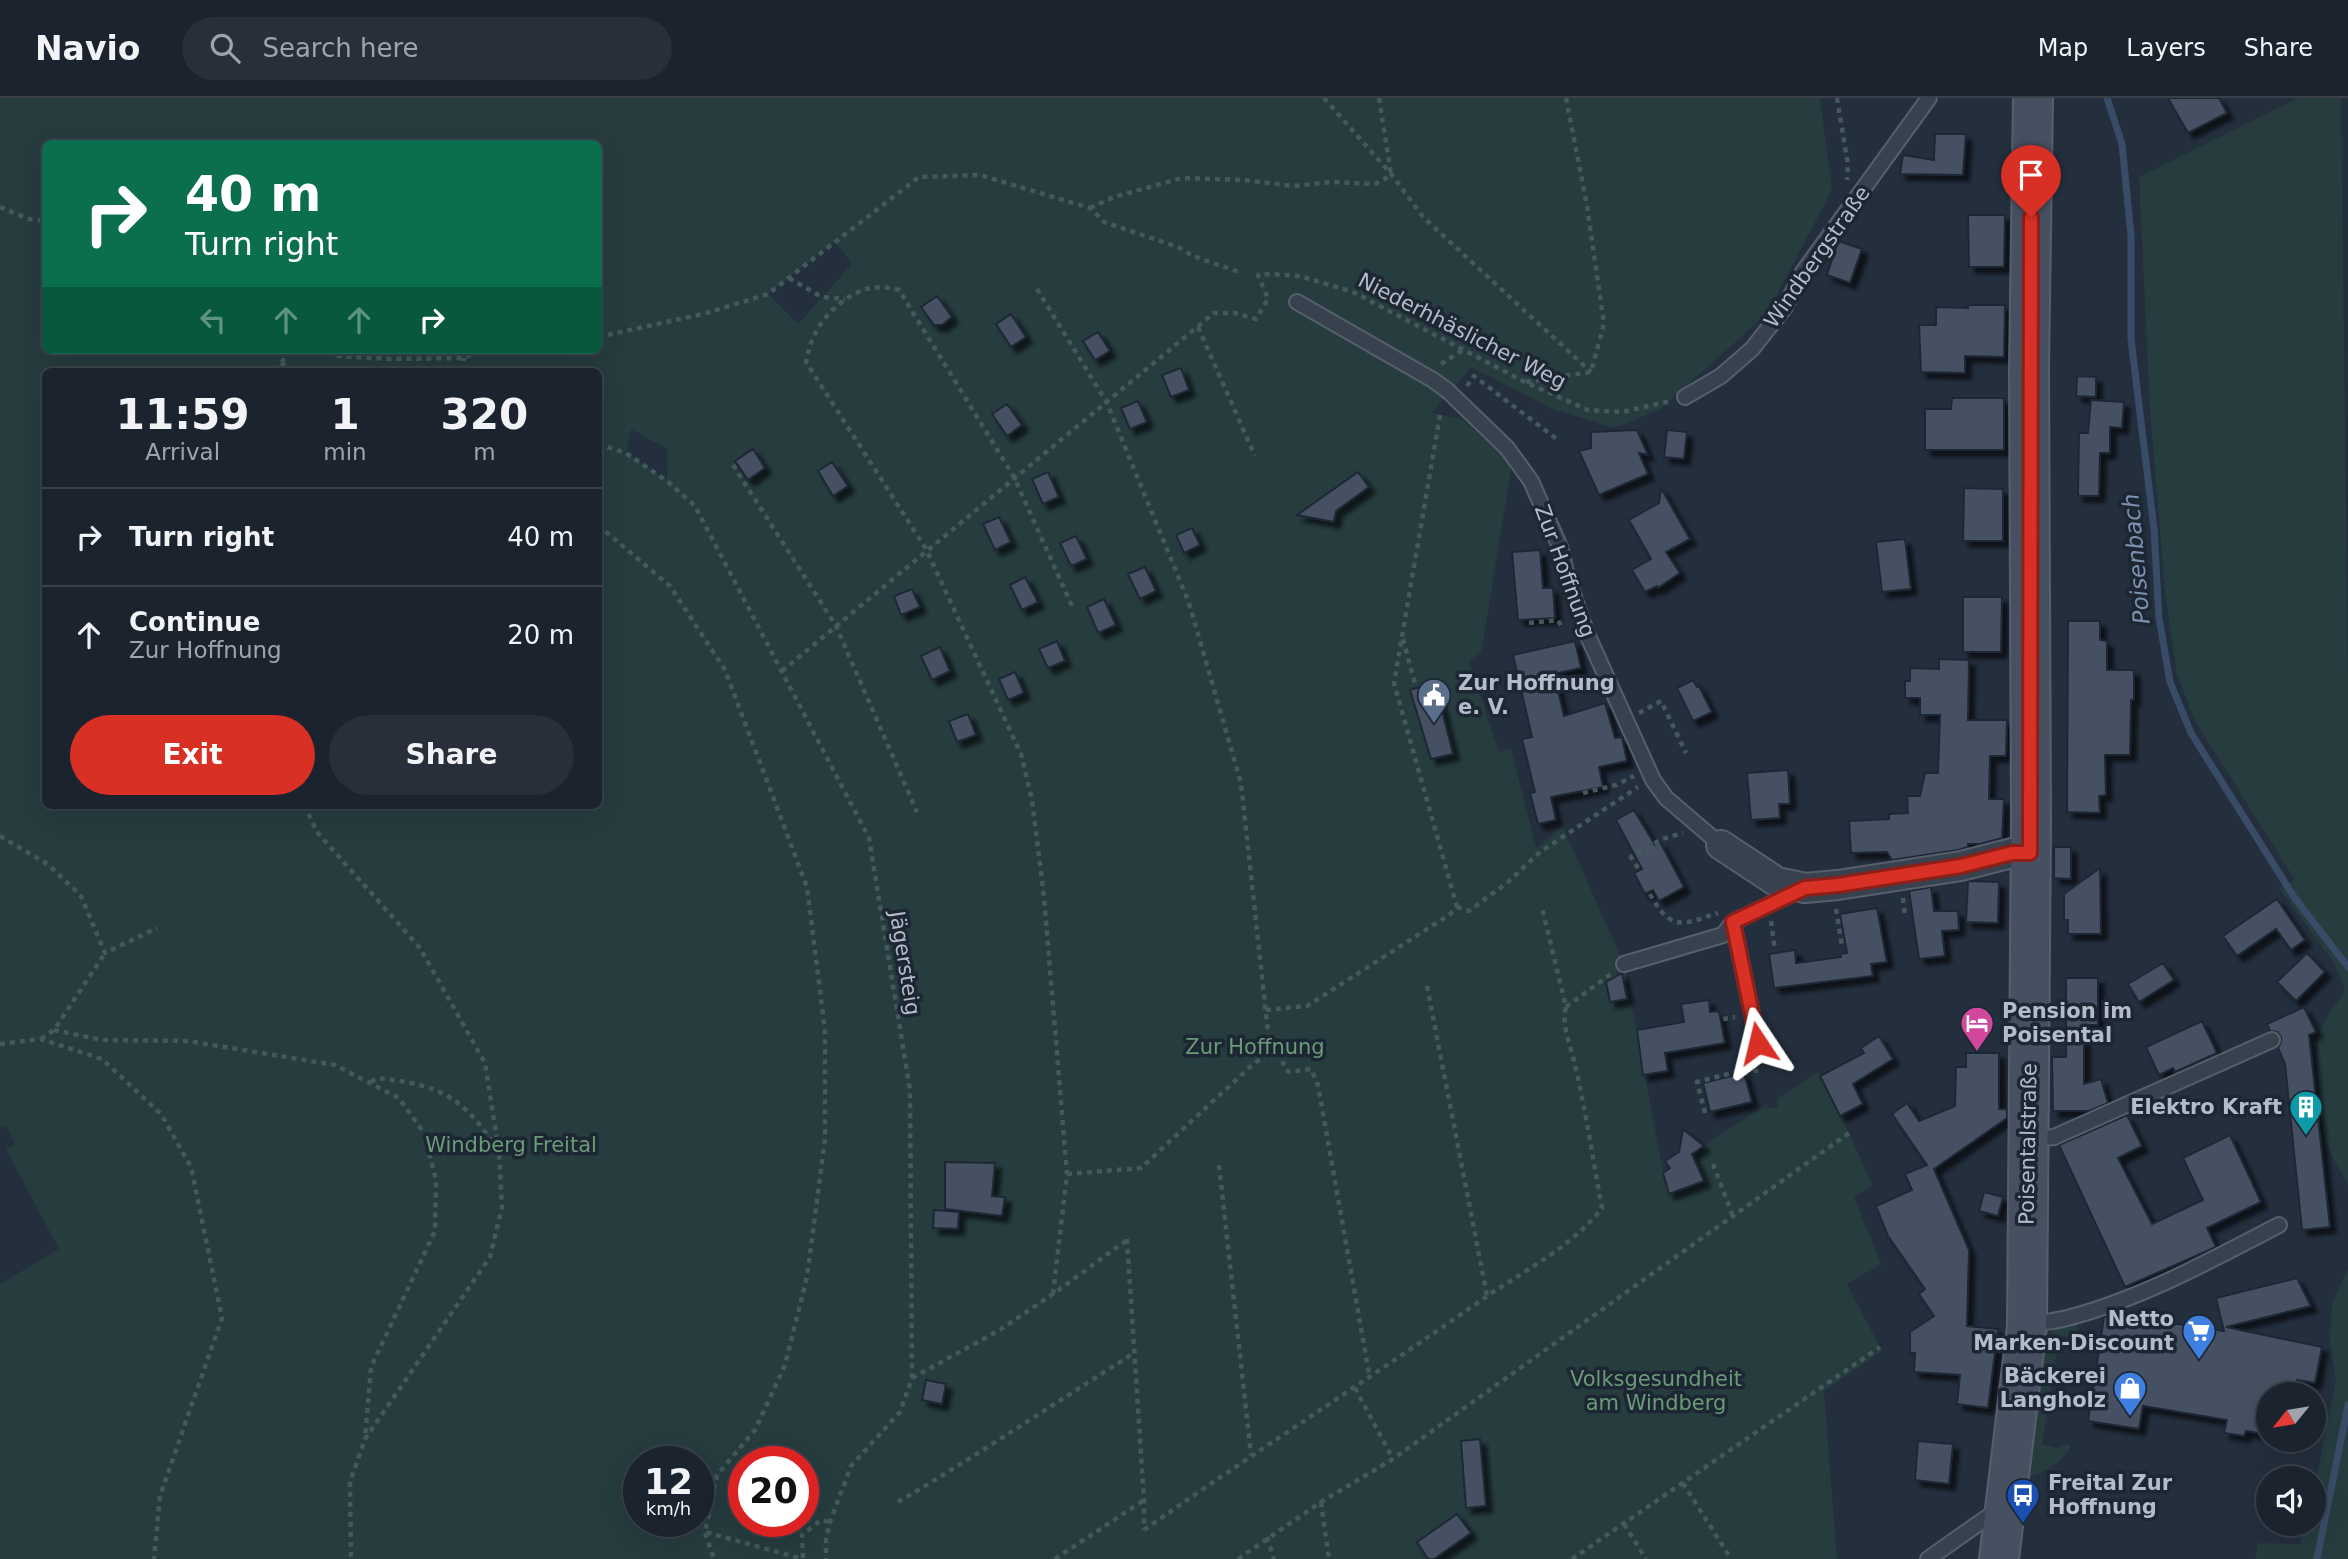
<!DOCTYPE html>
<meta charset="utf-8">
<style>
body{margin:0;font-family:"DejaVu Sans",sans-serif;background:#282f3a;color:#f1f3f6;height:100vh;display:flex;flex-direction:column;font-size:26px;white-space:nowrap}
*{box-sizing:border-box;margin:0}
p{font-size:23px;color:#a0a4aa}
.icon{flex:none;width:38px;height:38px;fill:none;stroke:currentColor;stroke-width:2;stroke-linecap:round;stroke-linejoin:round}
.map{position:relative;flex:1;overflow:hidden}
.sheet{position:absolute;left:42px;top:270px;width:560px;height:441px;display:flex;flex-direction:column;background:#1b232e;border-radius:10px;box-shadow:0 7px 28px #0002,0 0 0 2px #39404a}
.sheet>*{flex:none}
.top-card{position:absolute;left:42px;top:42px;width:560px;height:214px;border-radius:10px;box-shadow:0 7px 28px #0002,0 0 0 2px #39404a;background:#0b6e4f;color:#fff;overflow:hidden}
.needle{width:46px;rotate:240deg}
.tools{position:absolute;left:2256px;top:1284px;display:grid;gap:14px}
.tools a{display:grid;place-items:center;width:70px;height:70px;border-radius:50%;background:#1b232e;box-shadow:0 7px 28px #0002,0 0 0 2px #39404a;font-size:35px}
.speed{position:absolute;left:623px;top:1348px;display:flex;gap:14px;font-size:35px;font-weight:700;text-align:center}
.speed>*{display:grid;place-content:center;width:91px;height:91px;border-radius:50%;background:#1b232e;box-shadow:0 7px 28px #0002,0 0 0 2px #39404a;line-height:1}
.speed small{font-size:18px;font-weight:400}
.speed .limit{border:10px solid #d22;background:#fff;color:#111}
.pin{position:absolute;display:grid;place-items:center;width:60px;height:60px;color:#fff;margin:-72px -30px;border-radius:50% 50% 50% 0;rotate:-45deg;box-shadow:0 0 7px #0007}
.pin .icon{rotate:45deg}
.me{position:absolute;width:77px;margin:-38px;rotate:350deg;stroke-linejoin:round;filter:drop-shadow(0 0 5px #0008)}
.turn{display:flex;align-items:center;gap:24px;height:147px;padding:0 28px;font-size:32px}
.turn .icon{width:91px;height:91px;stroke-width:2.5}
.turn b{display:block;font-size:49px;line-height:60px}
.lanes{display:flex;align-items:center;height:66px;padding:0 28px;background:#0003;justify-content:center;gap:35px;direction:ltr}
.lanes .off{opacity:.35}
.eta{display:flex;justify-content:space-evenly;align-items:center;height:119px;text-align:center}
.eta b{font-size:42px;font-weight:600;line-height:49px}
.cta{display:flex;gap:14px;margin-top:auto;padding:14px 28px}
.cta a{flex:1;height:80px;border-radius:42px;background:#d93025;color:#fff;font-size:28px;font-weight:600;line-height:80px;text-align:center}
.cta a+a{background:#282f3a;color:#f1f3f6}
ul{padding:0;list-style:none}
li{display:flex;align-items:center;gap:21px;height:98px;padding:0 28px;border-top:2px solid #39404a}
li div{flex:1}
li b{display:block;font-size:26px}
li em{font-style:normal}
header{display:flex;align-items:center;gap:42px;box-sizing:border-box;height:98px;padding:0 35px;background:#1b232e;border-bottom:2px solid #39404a}
header strong{font-size:33px}
nav{display:flex;gap:38px;margin-inline-start:auto;font-size:24px}
.search{width:490px;height:63px;background:#282f3a;display:flex;align-items:center;gap:18px;box-sizing:border-box;padding:0 24px;border-radius:38px;color:#a0a4aa;font-size:26px}
.map>svg:first-child{display:block}
</style>
<header>
<strong>Navio</strong>
<div class="search"><svg class="icon" aria-label="search" viewBox="0 0 24 24"><circle cx="10" cy="10" r="6"/><path d="M15 15l6 6"/></svg>Search here</div>
<nav><a>Map</a><a>Layers</a><a>Share</a></nav>
</header>
<div class="map">
<svg width="2348" height="1461" viewBox="0 0 2348 1461">
<defs>
<filter id="shadow"><feDropShadow dx="6" dy="6" stdDeviation="2" flood-color="#0009"/></filter>
</defs>
<rect width="100%" height="100%" fill="#242f3e"/>
<!-- green -->
<path fill="#263c3f" fill-rule="evenodd" d="M0 0H1820L1832 92 1766 217 1659 312 1615 330 1553 311 1471 269 1432 315 1462 321 1512 366 1481 555 1469 563 1499 654 1511 651 1536 750 1563 729 1624 866 1663 1074 1767 1006 1768 1011 1778 1009 1777 1001 1818 974 1849 1035 1872 1087 1854 1099 1881 1166 1847 1186 1882 1253 1824 1293 1837 1461H0V1186L59 1151 6 1051 15 1046 6 1028 0 1030ZM46 46H598V252H46ZM835 144 852 166 798 226 768 196ZM46 273H598V707H46ZM631 331 667 351V382L626 355ZM639 1363H698V1423H639ZM744 1363H803V1423H744Z
M2298 0H2341L2348 580V1087C2340 1071 2328 1054 2324 1037 2319 1019 2315 950 2320 933 2326 917 2338 906 2345 891L2334 865 2279 790 2295 782 2195 623 2177 576 2165 495 2150 311 2139 79Z
M2348 1170V1461H2255L2258 1445 2300 1446 2305 1426H2314V1392L2336 1282 2330 1243 2332 1206Z
M2079 1221 2077 1239 2059 1238 2042 1346 2057 1350 2068 1346 2071 1349C2062 1363 2046 1375 2030 1379L2028 1369 2048 1236 2059 1227Z"/>
<g fill="none" stroke-linecap="round" stroke-linejoin="round">
<!-- stream -->
<path stroke="#394c67" stroke-width="7" d="M2107 0 2122 46 2131 138V241L2154 431 2159 520 2170 584 2191 635 2294 799 2348 869
M2317 1461 2348 1307"/>
</g>
<!-- building -->
<path fill="#455162" stroke="#1f2835" stroke-width="2" filter="url(#shadow)" d="M2168 0H2219L2227 15 2188 35Z
M1935 36H1966L1963 77 1900 76 1903 57 1934 62Z
M1968 117H2005L2004 169H1969Z
M1838 143 1862 151 1850 185 1827 177Z
M937 198 952 219 942 227H934L921 209Z
M1968 207H2005L2004 259 1965 258V275L1921 274 1919 227H1936V209L1968 210Z
M1011 216 1026 239 1011 249 996 226Z
M1098 234 1110 253 1095 262 1083 243Z
M1181 270 1189 292 1171 299 1162 277Z
M2077 278 2096 279V299L2076 298Z
M1952 300H2004V352H1925V311H1951Z
M2091 302 2124 304 2122 330 2110 329V355H2100L2099 398H2078L2079 335H2088Z
M1138 303 1147 324 1130 331 1121 310Z
M1007 306 1022 327 1007 338 992 316Z
M1637 332 1648 357 1639 355 1648 376 1599 397 1579 353 1591 350V334Z
M1667 332 1687 334 1684 361 1664 359Z
M753 351 765 370 748 382 735 363Z
M832 364 848 388 833 398 818 373Z
M1048 374 1059 399 1043 406 1032 381Z
M1358 374 1369 389 1336 413 1334 424 1297 417Z
M1661 390 1690 441 1666 454 1680 475 1658 490 1657 488 1645 494 1632 472 1651 461 1629 422 1659 405Z
M1964 390 2003 391V443H1963Z
M999 419 1011 444 995 452 983 426Z
M1192 430 1200 447 1184 455 1176 437Z
M1076 438 1087 461 1071 468 1060 445Z
M1905 441 1911 491 1882 494 1876 444Z
M1540 452 1543 490H1553L1555 520 1518 522 1512 454Z
M1145 469 1156 493 1140 501 1128 476Z
M1025 479 1038 504 1022 512 1010 487Z
M912 491 920 509 901 517 894 498Z
M1963 499H2002L2001 554H1963Z
M1104 501 1116 527 1098 535 1087 509Z
M2068 523H2100V542L2107 543V572H2134V602H2131L2130 657H2105L2106 697 2099 698 2100 715 2067 714Z
M1057 543 1065 563 1048 570 1039 551Z
M1575 543 1581 570 1554 576 1564 618 1605 605 1615 640 1622 639 1627 663 1599 669 1603 689 1551 699 1556 722 1538 726 1530 695 1535 694 1522 641 1532 639 1513 557Z
M940 549 950 573 932 582 921 558Z
M1939 561 1969 562 1968 622H2007L2006 658H1990L1989 701H2004L2002 740 1980 746H1968V749L1958 752 1892 762 1887 754 1851 755 1849 723 1889 721V716L1908 715 1907 698H1920L1925 675H1938L1940 617H1920V600H1905V583H1910V570L1939 571Z
M1015 574 1024 595 1008 602 999 581Z
M1693 582 1697 589 1699 588 1712 614 1693 623 1677 590Z
M1435 584 1453 656 1431 661 1410 592Z
M968 616 976 637 957 644 949 623Z
M1788 672 1790 706H1779L1780 720 1751 722 1747 675Z
M1634 712 1655 747 1660 744 1684 789 1659 803 1653 792 1645 796 1634 775 1642 771 1616 722Z
M2054 749H2071V781L2054 780Z
M2100 770 2101 836H2068V822H2064V796Z
M1968 783 1999 784 1998 825 1966 824Z
M1931 789 1934 813H1958L1959 832 1942 833 1945 858 1919 861 1909 793Z
M2277 801 2305 842 2291 852 2276 831 2237 858 2223 838Z
M1877 810 1887 864 1871 866 1873 878 1774 890 1769 856 1795 852 1796 865 1841 859 1840 856 1847 855 1840 816Z
M2307 855 2325 874 2296 903 2277 884Z
M2163 865 2174 882 2139 904 2128 886Z
M1622 875 1627 901 1610 904 1606 884Z
M2066 880H2098V927H2084V986L2101 981 2108 1005 2089 1013H2053L2052 959H2066Z
M1709 902 1710 914 1719 913 1725 945 1665 955 1668 973 1643 977 1637 932 1684 924 1681 906Z
M2304 909 2316 934 2309 937 2330 1129 2302 1132 2285 966 2278 950 2281 944V939L2277 934 2270 933 2267 926Z
M2202 923 2217 955 2175 974 2173 970 2159 977 2146 949Z
M1879 938 1893 961 1853 986 1863 1006 1840 1018 1820 978 1864 955 1861 950Z
M1966 955H1999V1011H2007V1020L1934 1071 1969 1152 1967 1228 1998 1231 1988 1310 1957 1306 1960 1277 1914 1274 1915 1255H1910V1234L1934 1218 1919 1196 1925 1191 1888 1138 1876 1108 1912 1092 1905 1076 1927 1067 1892 1016 1907 1005 1919 1023 1955 1008 1956 969H1966Z
M1744 975 1752 1004 1710 1014 1703 985Z
M2127 1017 2142 1048 2118 1060 2152 1126 2203 1102 2183 1060 2230 1037 2261 1104 2207 1130 2216 1149 2125 1189 2059 1047Z
M1683 1031 1704 1048 1692 1056 1704 1083 1669 1096 1663 1075 1670 1070 1665 1063 1679 1054Z
M945 1064 995 1065 992 1098 1005 1099 1002 1118 945 1111Z
M1984 1094 2003 1099 1998 1118 1979 1113Z
M934 1112 959 1114 958 1131 933 1130Z
M2297 1180 2311 1208 2226 1229 2322 1249 2315 1285 2297 1282V1289L2278 1286 2276 1297H2268V1337L2246 1333 2244 1338 2224 1335 2227 1322 2143 1308 2139 1331 2088 1323 2104 1219 2112 1216 2224 1233 2216 1200Z
M926 1282 946 1286 942 1306 922 1302Z
M1480 1341 1486 1408 1466 1410 1461 1343Z
M1918 1343 1953 1346 1949 1386 1915 1382Z
M1457 1416 1471 1435 1434 1461H1428L1417 1444Z"/>
<g fill="none" stroke-linecap="round" stroke-linejoin="round">
<defs>
<path id="service" d="M1297 204 1433 282 1448 293 1507 350 1531 383 1560 449 1568 482 1587 536 1653 682 1666 700 1721 747
M1685 299 1721 278 1752 251 1785 209 1803 174 1929 0
M1624 866 1723 837 1733 824
M1758 945 1733 824 1798 793
M2032 1041 2054 1039 2272 942
M2028 1228C2042 1224 2057 1223 2071 1219 2142 1200 2214 1161 2279 1127
M1928 1461 1989 1418 2002 1419"/>
<path id="minor" d="M1721 747 1777 784 1805 790 1838 787 1961 768 2012 755 2030 756"/>
<path id="secondary" d="M1999 1461 2027 1228 2031 724 2029 270 2033 0"/>
</defs>
<!-- service casing -->
<use href="#service" stroke="#565f6c" stroke-width="18"/>
<!-- minor casing -->
<use href="#minor" stroke="#565f6c" stroke-width="32"/>
<!-- secondary casing -->
<use href="#secondary" stroke="#565f6c" stroke-width="42"/>
<!-- path -->
<path stroke="#44595c" stroke-width="4.5" stroke-dasharray="5 5" stroke-linecap="butt" d="M1324 0 1392 77 1423 119 1591 274
M1379 0 1391 76
M1566 0 1587 108 1604 226 1591 274
M1837 0 1848 67 1847 82
M0 109 29 121 46 123
M1090 110 1114 99 1182 80 1243 82 1294 88 1332 84 1375 86 1392 77
M789 180 822 199 845 201
M1037 191 1107 305 1189 505 1241 685 1270 953
M1198 229 1255 358
M598 239 703 216 768 196 919 79 980 77 1090 110 1104 124 1178 149 1193 158 1239 174
M328 252 339 258 390 261 464 260 479 252
M281 265 295 273
M1441 266 1463 252
M276 273 290 252
M462 273 464 260
M1526 284 1590 274
M1467 288 1474 278 1558 342
M1440 317 1394 585 1457 809
M598 346 626 355 667 383 695 408 869 740 910 992 912 1280 900 1314 851 1368 830 1424 826 1442V1461
M733 367 836 528 917 714
M598 427 670 488 725 572 807 789 825 933V1041L807 1179 785 1267 755 1332 717 1377 705 1434 803 1461
M1529 525 1558 522 1562 530
M1403 541 1415 586
M782 573 1214 215H1235L1256 221 1268 201 1258 177 1270 176 1300 178 1353 194 1525 284 1588 312 1622 314 1671 303
M1639 615 1661 603 1686 655
M1583 695 1616 687 1634 678
M304 707 317 734 420 850 485 965 499 1054 502 1109 490 1159 365 1341 350 1384 351 1461
M0 738 49 767 81 798 105 855 157 830
M1638 770 1631 759 1662 741 1683 735
M1650 796C1671 834 1682 827 1718 815
M1903 800 1905 820
M1457 809 1469 813 1508 784 1540 754 1638 689
M1836 811 1842 848
M1771 823 1775 853
M1427 888 1487 1198
M1566 909 1612 875
M1266 912 1307 908 1449 817 1457 809
M1723 921 1735 919
M54 932 102 942 188 943 335 967 399 1000 424 1035 436 1082 435 1133 371 1269 365 1340
M41 941 54 932 105 855
M0 946 41 941 102 961 161 1016 191 1069 222 1220 160 1398 154 1461
M371 984 377 980C441 987 463 998 498 1053
M1705 1015 1697 984 1747 971 1763 974
M1713 1066 1732 1116
M1219 1067 1251 1357
M1067 1076 1141 1070 1251 968 1270 953 1279 951 1285 971 1289 974 1311 971 1318 987 1370 1281
M1127 1141 1144 1402V1432
M1053 1196 1067 1076 1044 799 1032 702 1021 656 926 451 806 264C808 255 810 246 814 238 823 217 849 193 872 190 881 188 890 190 899 192L1014 379 1072 508
M912 1280 998 1233 1053 1196 1127 1142
M1355 1290 1393 1361
M1683 1385 1731 1461
M898 1404C978 1357 1055 1305 1134 1255
M1321 1404 1329 1461
M1624 1426 1646 1461
M1144 1432C1255 1354 1369 1281 1480 1203 1521 1174 1570 1151 1602 1110 1593 1062 1586 1014 1575 967 1571 948 1561 928 1566 909L1542 810
M705 1435 714 1461
M1267 1439 1274 1461
M803 1460 802 1437 821 1422 830 1424
M1055 1461 1144 1402
M1238 1461 1321 1404 1393 1361 1849 1035
M1572 1461 1880 1249"/>
<!-- service -->
<use href="#service" stroke="#38414e" stroke-width="14"/>
<!-- minor -->
<use href="#minor" stroke="#38414e" stroke-width="28"/>
<!-- secondary -->
<use href="#secondary" stroke="#465061" stroke-width="38"/>
</g>
<g fill="none" stroke-linecap="round" stroke-linejoin="round">
<defs>
<path id="route" d="M1758 945 1733 824 1805 790 1838 787 1961 768 2012 755H2030L2031 119"/>
</defs>
<!-- route casing -->
<use href="#route" stroke="#8d1f18" stroke-width="18"/>
<!-- route -->
<use href="#route" stroke="#d93025" stroke-width="12"/>
</g>
<!-- icons -->
<defs>
<symbol id="civic-pin" viewBox="-11 -11 22 30"><path d="M0 17L-7.5 6A9.5 9.5 0 1 1 7.5 6Z" fill="#5c6f8a" stroke="#1d2633"/><path d="M-.6-6.5H3V-4.5H.6V-3L4-1V1h2V6H-6V1h2V-1L-.6-3ZM-1.2 2.5V6h2.4V2.5Z" fill="#fff"/></symbol>
<symbol id="hotel-pin" viewBox="-11 -11 22 30"><path d="M0 17L-7.5 6A9.5 9.5 0 1 1 7.5 6Z" fill="#d1479c" stroke="#1d2633"/><path d="M-6-4.5h1.5V1H6V5H4.5V3h-9V5H-6ZM-4 0a1.8 1.8 0 1 1 3.6 0ZM.5 0V-2.5h3Q6-2.5 6 0Z" fill="#fff"/></symbol>
<symbol id="building-pin" viewBox="-11 -11 22 30"><path d="M0 17L-7.5 6A9.5 9.5 0 1 1 7.5 6Z" fill="#0f9aa8" stroke="#1d2633"/><path d="M-4-6H4V6H1V3H-1V6H-4ZM-2.5-4.3h1.7v1.8h-1.7ZM.8-4.3h1.7v1.8H.8ZM-2.5-1h1.7V.8h-1.7ZM.8-1h1.7V.8H.8Z" fill="#fff"/></symbol>
<symbol id="supermarket-pin" viewBox="-11 -11 22 30"><path d="M0 17L-7.5 6A9.5 9.5 0 1 1 7.5 6Z" fill="#3f7fe0" stroke="#1d2633"/><path d="M-6-5.5h2.5l.6 2H6L4.5 2H-2.5L-4.4-4H-6ZM-1.5 3.2a1.3 1.3 0 1 0 .1 0ZM3 3.2a1.3 1.3 0 1 0 .1 0Z" fill="#fff"/></symbol>
<symbol id="shop-pin" viewBox="-11 -11 22 30"><path d="M0 17L-7.5 6A9.5 9.5 0 1 1 7.5 6Z" fill="#3f7fe0" stroke="#1d2633"/><path d="M-5-2.5h2.3a2.7 3.5 0 0 1 5.4 0H5L5.5 6h-11ZM-1.5-2.5h3a1.5 2.3 0 0 0-3 0Z" fill="#fff"/></symbol>
<symbol id="bus-pin" viewBox="-11 -11 22 30"><path d="M0 17L-7.5 6A9.5 9.5 0 1 1 7.5 6Z" fill="#1a4fb4" stroke="#1d2633"/><path d="M-5-6H5V4H4V6H2V4H-2V6H-4V4H-5ZM-3.5-4V0h7V-4ZM-3.5 1.2v1.5H-2V1.2ZM2 1.2v1.5H3.5V1.2Z" fill="#fff"/></symbol>
</defs>
<g fill-rule="evenodd">
<use href="#civic-pin" x="1415" y="578" width="38" height="52"/>
<use href="#hotel-pin" x="1958" y="906" width="38" height="52"/>
<use href="#building-pin" x="2287" y="990" width="38" height="52"/>
<use href="#supermarket-pin" x="2180" y="1214" width="38" height="52"/>
<use href="#shop-pin" x="2111" y="1271" width="38" height="52"/>
<use href="#bus-pin" x="2004" y="1378" width="38" height="52"/>
</g>
<g text-anchor="middle" dominant-baseline="central" stroke-width="7" stroke-linejoin="round" paint-order="stroke">
<!-- street labels -->
<g font-size="21" fill="#b4bcc9" stroke="#1d2633">
<text transform="translate(1817 159) rotate(-55)">Windbergstraße</text>
<text transform="translate(1462 233) rotate(27)">Niederhhäslicher Weg</text>
<text transform="translate(1565 473) rotate(70)">Zur Hoffnung</text>
<text transform="translate(905 865) rotate(81)">Jägersteig</text>
<text transform="translate(2028 1046) rotate(-89)">Poisentalstraße</text>
</g>
<!-- poi labels -->
<g font-size="21" font-weight="bold" fill="#b4bcc9" stroke="#1d2633" text-anchor="start">
<text x="1458" y="585">Zur Hoffnung<tspan x="1458" dy="24">e. V.</tspan></text>
<text x="2002" y="913">Pension im<tspan x="2002" dy="24">Poisental</tspan></text>
<text x="2282" y="1009" text-anchor="end">Elektro Kraft</text>
<text x="2174" y="1221" text-anchor="end">Netto<tspan x="2174" dy="24">Marken-Discount</tspan></text>
<text x="2106" y="1278" text-anchor="end">Bäckerei<tspan x="2106" dy="24">Langholz</tspan></text>
<text x="2048" y="1385">Freital Zur<tspan x="2048" dy="24">Hoffnung</tspan></text>
</g>
<!-- park labels -->
<g font-size="21" fill="#6b9a76" stroke="#1d2633">
<text x="1255" y="949">Zur Hoffnung</text>
<text x="511" y="1047">Windberg Freital</text>
<text x="1656" y="1281">Volksgesundheit<tspan x="1656" dy="24">am Windberg</tspan></text>
</g>
<!-- water labels -->
<g font-size="23" font-style="italic" fill="#7c92b1" stroke="#1d2633">
<text transform="translate(2136 461) rotate(-95)">Poisenbach</text>
</g>
</g>
</svg>
<div class="tools">
<a><svg class="needle" viewBox="-14 -14 28 28"><path d="M0-13l5 13h-10z" fill="#e53935"/><path d="M0 13l5-13h-10z" fill="#a0a4aa"/></svg></a>
<a><svg class="icon" aria-label="sound" viewBox="0 0 24 24"><path d="M4 9h4l5-4v14l-5-4H4zM17 9q2 3 0 6"/></svg></a>
</div>
<div class="speed"><div>12<small>km/h</small></div><div class="limit">20</div></div>
<div class="pin" style="left:2031px;top:119px;background:#d93025"><svg class="icon" aria-label="arrive" viewBox="0 0 24 24"><path d="M6 21V4h12l-3 4 3 4H6"/></svg></div>
<svg class="me" style="left:1758px;top:945px" viewBox="-20 -20 40 40"><path d="M0-17L14 15 0 8-14 15z" fill="#d93025" stroke="#fff" stroke-width="4"/></svg>
<div class="top-card">
<div class="turn"><svg class="icon" aria-label="right" viewBox="0 0 24 24"><path d="M7 20v-9h11M14 6l5 5-5 5"/></svg><div><b>40 m</b>Turn right</div></div>
<div class="lanes"><svg class="icon off" aria-label="left" viewBox="0 0 24 24"><path d="M17 20v-9H6M10 6l-5 5 5 5"/></svg><svg class="icon off" aria-label="ahead" viewBox="0 0 24 24"><path d="M12 20V5M6 11l6-6 6 6"/></svg><svg class="icon off" aria-label="ahead" viewBox="0 0 24 24"><path d="M12 20V5M6 11l6-6 6 6"/></svg><svg class="icon" aria-label="right" viewBox="0 0 24 24"><path d="M7 20v-9h11M14 6l5 5-5 5"/></svg></div>
</div>
<section class="sheet">
<div class="eta">
<div><b>11:59</b><p>Arrival</p></div>
<div><b>1</b><p>min</p></div>
<div><b>320</b><p>m</p></div>
</div>
<ul>
<li><svg class="icon" aria-label="right" viewBox="0 0 24 24"><path d="M7 20v-9h11M14 6l5 5-5 5"/></svg><div><b>Turn right</b></div><em>40 m</em></li>
<li><svg class="icon" aria-label="ahead" viewBox="0 0 24 24"><path d="M12 20V5M6 11l6-6 6 6"/></svg><div><b>Continue</b><p>Zur Hoffnung</p></div><em>20 m</em></li>
</ul>
<div class="cta"><a>Exit</a><a>Share</a></div>
</section>
</div>
